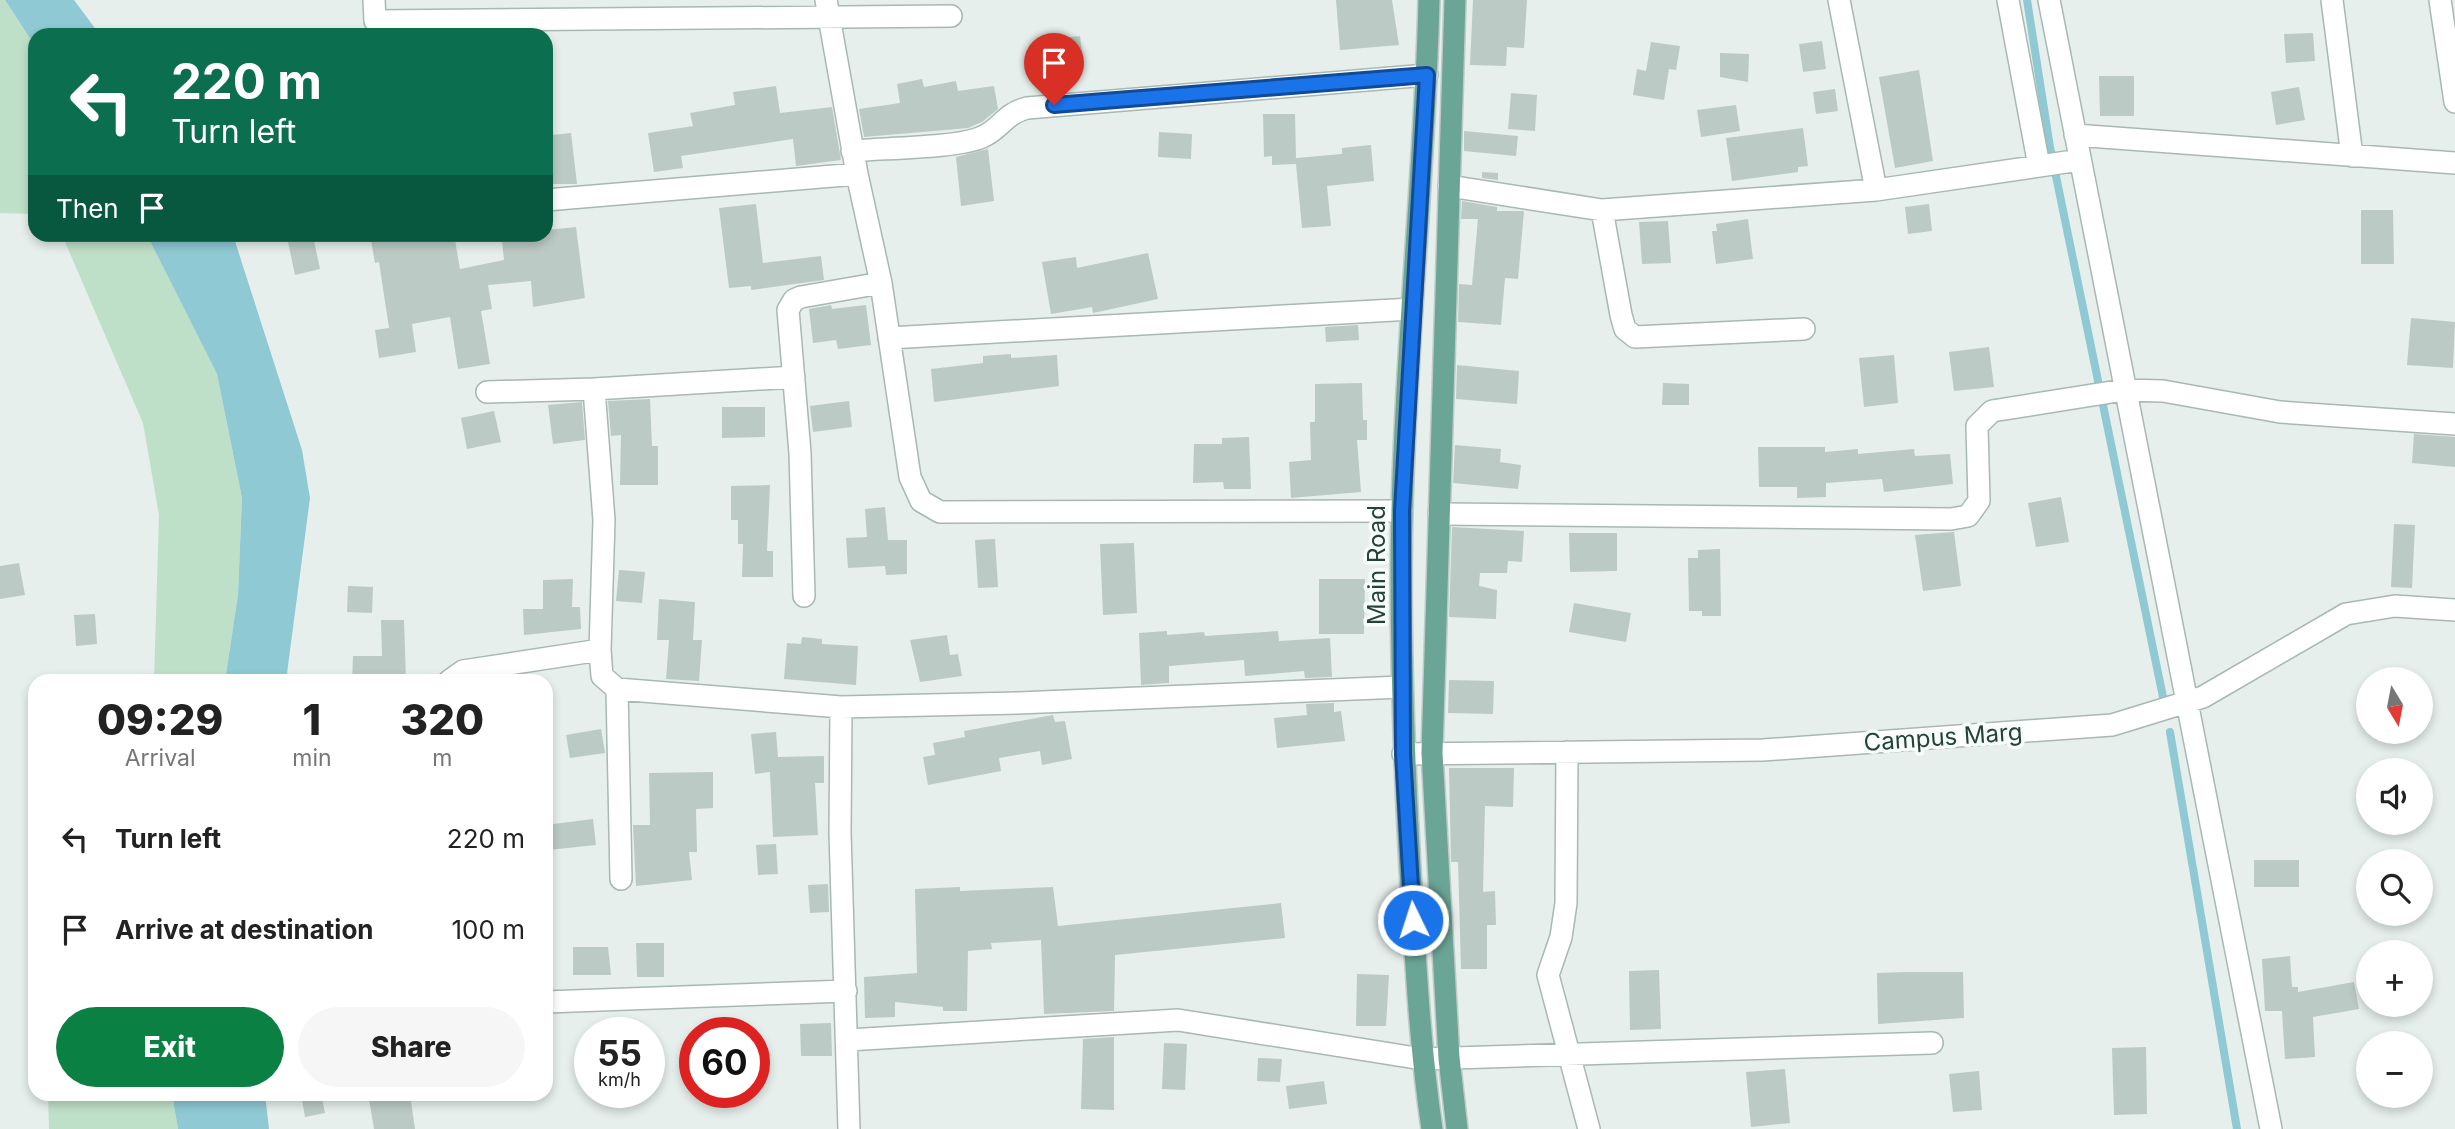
<!DOCTYPE html>
<meta charset="utf-8">
<style>
body{margin:0;font-family:Inter,sans-serif;background:#f6f6f6;color:#222;height:100vh;display:flex;flex-direction:column;font-size:26px;white-space:nowrap}
*{box-sizing:border-box;margin:0}
p{font-size:23px;color:#767676}
.icon{flex:none;width:38px;height:38px;fill:none;stroke:currentColor;stroke-width:2;stroke-linecap:round;stroke-linejoin:round}
.map{position:relative;flex:1;overflow:hidden}
.sheet{position:absolute;left:28px;top:674px;width:525px;height:427px;display:flex;flex-direction:column;background:#fff;border-radius:21px;box-shadow:0 4px 10px #0003}
.sheet>*{flex:none}
.top-card{position:absolute;left:28px;top:28px;width:525px;height:214px;border-radius:21px;box-shadow:0 4px 10px #0003;background:#0b6e4f;color:#fff;overflow:hidden}
.needle{width:46px;rotate:170deg}
.controls{position:absolute;left:2356px;top:667px;display:grid;gap:14px}
.controls a{display:grid;place-items:center;width:77px;height:77px;border-radius:50%;background:#fff;box-shadow:0 4px 10px #0003;font-size:35px}
.speed{position:absolute;left:574px;top:1017px;display:flex;gap:14px;font-size:35px;font-weight:700;text-align:center}
.speed>*{display:grid;place-content:center;width:91px;height:91px;border-radius:50%;background:#fff;box-shadow:0 4px 10px #0003;line-height:1}
.speed small{font-size:18px;font-weight:400}
.speed .limit{border:10px solid #d22;background:#fff;color:#111}
.pin{position:absolute;display:grid;place-items:center;width:60px;height:60px;color:#fff;margin:-72px -30px;border-radius:50% 50% 50% 0;rotate:-45deg;box-shadow:0 0 7px #0007}
.pin .icon{rotate:45deg}
.me{position:absolute;width:77px;margin:-38px;rotate:356deg;stroke-linejoin:round;filter:drop-shadow(0 0 5px #0008)}
.turn{display:flex;align-items:center;gap:24px;height:147px;padding:0 28px;font-size:32px}
.turn .icon{width:91px;height:91px;stroke-width:2.5}
.turn b{display:block;font-size:49px;line-height:60px}
.then{display:flex;align-items:center;height:66px;padding:0 28px;background:#0003;gap:14px;font-size:26px}
.eta{display:flex;justify-content:space-evenly;align-items:center;height:119px;text-align:center}
.eta b{font-size:42px;font-weight:800;line-height:49px}
.primary-button{display:flex;gap:14px;margin-top:auto;padding:14px 28px}
.primary-button a{flex:1;height:80px;border-radius:42px;background:#0b8043;color:#fff;font-size:28px;font-weight:800;line-height:80px;text-align:center}
.primary-button a+a{background:#f6f6f6;color:#222}
ul{padding:0;list-style:none}
li{display:flex;align-items:center;gap:21px;height:91px;padding:0 28px}
li div{flex:1}
li b{display:block;font-size:26px}
li em{font-style:normal}
.map>svg:first-child{display:block}
</style>
<div class="map">
<svg width="2455" height="1129" viewBox="0 0 2455 1129">
<rect width="100%" height="100%" fill="#e6efeb"/>
<!-- green -->
<path fill="#bfe0c8" d="M0 0H5L35 46V214L0 213Z
M62 235H147L217 374 242 498 238 595 225 681H154L159 515 143 423Z
M48 1094H172L178 1129H49Z"/>
<!-- water -->
<path fill="#8ec9d4" d="M5 0H74L100 35H35V46Z
M147 235H233L302 450 310 498 286 681H225L238 595 242 498 217 374Z
M172 1094H265L269 1129H178Z"/>
<g fill="none" stroke-linecap="round" stroke-linejoin="round">
<!-- stream -->
<path stroke="#8ec9d4" stroke-width="8" d="M2027 0 2050 147 2163 697
M2170 732 2237 1129"/>
</g>
<!-- building -->
<path fill="#bbcac4" d="M1336 0H1392L1399 45 1340 50Z
M1473 0H1527L1524 48 1507 47 1506 66 1470 65Z
M2313 33 2315 61 2286 63 2284 34Z
M1080 36 1084 68 1054 72 1050 39Z
M1822 41 1826 69 1803 72 1799 44Z
M1651 42 1680 46 1676 70 1669 69 1664 100 1633 95 1637 69 1646 71Z
M1720 53 1749 54 1748 82 1720 77Z
M1919 70 1933 161 1895 168 1879 77Z
M2099 76H2134V116H2100Z
M922 79 924 87 956 81 958 91 994 86 998 109 982 122 968 128 864 137 859 109 900 103 897 84Z
M776 86 780 113 832 107 841 160 796 166 793 139 681 156 683 168 654 172 648 133 693 126 690 113 735 105 733 92Z
M2299 87 2305 120 2276 125 2271 92Z
M1835 89 1838 111 1816 114 1813 92Z
M1511 93 1537 95 1535 131 1508 129Z
M1736 105 1740 131 1701 137 1697 110Z
M1263 114H1295L1296 158 1342 154V148L1371 145 1374 181 1327 186 1331 226 1302 228 1296 164 1272 165V156L1264 157Z
M1803 128 1808 166 1798 167V172L1732 181 1726 138Z
M1464 131 1518 136 1516 156 1464 151Z
M1159 132 1192 134 1191 159 1158 157Z
M571 133 577 184H546V143L553 142 552 135Z
M988 149 994 201 961 206 956 157Z
M1482 172 1498 173V180L1482 178Z
M1462 201 1497 207V211H1524L1518 279 1505 278 1501 325 1458 322 1459 284 1472 285 1478 219H1461Z
M756 204 763 263 821 256 824 280 751 290V286L729 288 719 208Z
M1929 204 1932 231 1908 234 1905 207Z
M2361 210H2393L2394 264H2361Z
M1748 219 1753 259 1716 264 1712 231H1717L1716 224Z
M1668 221 1671 263 1642 264 1639 222Z
M576 227 585 298 533 307 531 281 488 285 492 309 481 311 490 364 458 369 450 317 412 324 416 352 379 358 375 330 389 328 379 262 375 263 370 234H454L460 269 504 260 502 240 548 236 547 230Z
M313 236 320 269 295 275 288 242Z
M1148 253 1158 299 1093 313 1092 307 1051 314 1042 262 1076 257 1077 268Z
M831 305 832 309 866 305 871 345 838 349 836 340 813 343 809 309Z
M2411 318 2455 322 2453 368 2407 365Z
M1358 325 1359 340 1326 342 1325 327Z
M1989 347 1994 387 1954 391 1949 352Z
M1011 354V358L1057 355 1059 386 934 402 931 369 983 363V356Z
M1894 355 1898 403 1864 407 1859 358Z
M1457 365 1519 371 1517 404 1456 399Z
M1362 383 1363 420H1367V440H1357L1361 492 1291 498 1289 462 1311 460 1310 422H1315V384Z
M1663 383 1689 384V405H1662Z
M650 399 652 446H658V485H620L621 435 611 436 608 401Z
M849 401 852 427 813 432 810 406Z
M582 402 585 440 553 444 548 405Z
M722 407H765V437L722 438Z
M494 411 501 442 467 449 461 418Z
M2414 434 2455 437V467L2412 463Z
M1249 437 1251 489H1224L1223 482 1193 483 1194 444H1222V438Z
M1455 445 1501 449 1500 462 1521 465 1518 489 1453 483Z
M1758 447H1825V452L1858 449V454L1914 449 1915 456 1950 454 1953 484 1884 492 1882 479 1826 483V497L1797 498V487H1759Z
M770 485 767 551H773V577H742L743 544H738V520H731V486Z
M2061 497 2069 542 2036 547 2028 503Z
M885 507 888 540H907V574L886 575 885 566 848 568 846 538 867 537 865 509Z
M2394 524 2415 525 2412 588 2391 587Z
M1452 527 1524 531 1522 562 1508 561 1507 573H1480L1479 586 1497 590 1496 619 1449 617Z
M1954 532 1961 586 1923 591 1915 535Z
M1569 533H1617V571L1570 572Z
M995 539 998 587 978 588 975 540Z
M1134 543 1137 613 1103 615 1100 544Z
M1720 549 1721 616H1702V611H1689L1688 558H1698V550Z
M19 563 25 595 0 599V566Z
M619 570 645 572 642 603 616 601Z
M573 579 572 607H580L581 629 524 635 523 609H543V580Z
M1319 579H1365L1364 634H1319Z
M348 586 373 587 372 613 347 612Z
M659 599 695 602 693 640H702L699 681 666 679 669 640H657Z
M1574 603 1631 613 1626 642 1569 632Z
M95 614 97 644 76 646 74 615Z
M381 620H404L406 681H352L353 656H382Z
M1167 631V635L1204 632 1205 636 1278 631 1279 641 1330 638 1332 677 1305 678 1304 671 1245 676 1244 660 1169 666V683L1141 685 1139 633Z
M947 635 950 655 958 654 962 676 920 682 910 640Z
M802 637 822 639V644L858 646 856 685 784 679 787 643 801 644Z
M1449 680 1494 681 1493 714 1448 713Z
M1334 703V712L1341 711 1345 741 1277 748 1274 718 1307 715 1306 704Z
M1053 715 1055 722 1065 721 1072 759 1042 765 1040 751 999 758 1001 771 928 785 923 757 935 755 933 743 965 737 964 731Z
M601 729 605 753 570 758 566 735Z
M776 732 778 757 824 756V783H815L818 835 773 837 770 772 755 774 751 734Z
M1449 768H1514L1513 807 1485 806 1483 892 1495 891 1496 925H1487V969H1461L1458 862H1451Z
M713 772V808L696 809 697 852H689L692 880 636 886 633 825H650L649 773Z
M593 819 596 845 548 850 546 825Z
M776 844 778 874 758 875 756 845Z
M2254 860H2299V887H2254Z
M828 884 829 912 810 913 808 885Z
M960 887V891L1053 887 1058 926 1281 903 1285 938 1115 955 1114 1011 1044 1014 1041 940 991 943 992 949 968 951 967 1011H943V1007L895 1002V1017L865 1018 864 977 917 973 915 889Z
M636 943H664V977H637Z
M573 947H608L611 975H573Z
M2290 956 2292 987H2298V992L2354 982 2359 1009 2313 1017 2315 1057 2285 1059 2282 1011H2265L2262 959Z
M1659 970 1661 1029 1630 1030 1629 971Z
M1906 972H1963L1964 1018 1878 1024 1877 973Z
M1357 974 1389 975 1386 1026H1356Z
M831 1023 832 1056H801L800 1024Z
M1114 1037V1110L1081 1109 1083 1039Z
M1164 1043 1187 1044 1185 1090 1162 1089Z
M2146 1047 2147 1114 2114 1115 2112 1048Z
M1258 1058 1282 1059 1280 1082 1257 1081Z
M1785 1069 1790 1123 1751 1127 1746 1072Z
M1979 1071 1982 1110 1953 1112 1949 1074Z
M1324 1081 1327 1104 1289 1109 1286 1086Z
M301 1094H321L325 1113 305 1117Z
M401 1094H410L415 1129H374L369 1099Z"/>
<g fill="none" stroke-linecap="round" stroke-linejoin="round">
<defs>
<path id="minor" d="M374 0 375 21 951 16
M826 0 857 174 881 283 910 477 921 501 940 512 1402 511
M2008 0 2039 166
M2049 0 2271 1129
M2332 0 2352 156
M2440 0 2455 102
M2075 135 2455 163
M852 151C882 148 959 148 982 137 1001 129 1004 114 1027 108L1427 75
M1449 186 1602 210 1876 190 1839 0
M1876 190 2080 160
M546 200 857 174
M1602 210 1621 315 1625 329 1635 337 1804 329
M889 338 1412 309
M594 389 604 520 600 650 602 676 617 689 841 707 1018 703 1402 687
M487 392 594 389 794 377
M1439 514 1951 519 1968 516 1979 501 1977 426 1992 411 2124 390 2163 391 2280 412 2455 424
M804 596 800 453 788 310 794 300 801 297 881 283
M449 681 463 671 600 650
M617 689 621 879
M841 707 840 833 849 1129
M1567 752 1566 903 1561 937 1548 975 1589 1129
M1403 754 1763 750 2112 725 2203 697 2346 614 2395 606 2455 610
M546 1002 846 991
M848 1040 1178 1020 1422 1059 1932 1043"/>
<path id="major" d="M1429 0C1425 170 1406 340 1402 511 1399 636 1404 761 1411 886 1416 967 1420 1048 1432 1129
M1455 0 1432 753 1449 1058 1457 1129"/>
</defs>
<!-- minor casing -->
<use href="#minor" stroke="#a8b8b2" stroke-width="24"/>
<!-- major casing -->
<use href="#major" stroke="#c2cac8" stroke-width="24"/>
<!-- minor -->
<use href="#minor" stroke="#fff" stroke-width="21"/>
<!-- major -->
<use href="#major" stroke="#6aa596" stroke-width="21"/>
</g>
<g fill="none" stroke-linecap="round" stroke-linejoin="round">
<defs>
<path id="route" d="M1054 105 1427 75 1402 511 1403 754 1413 920"/>
</defs>
<!-- route casing -->
<use href="#route" stroke="#114b97" stroke-width="18"/>
<!-- route -->
<use href="#route" stroke="#1a73e8" stroke-width="12"/>
</g>
<g text-anchor="middle" dominant-baseline="central" stroke-width="7" stroke-linejoin="round" paint-order="stroke">
<!-- street labels -->
<g font-size="24" fill="#24423a" stroke="#f7fbf9">
<text transform="translate(1376 565) rotate(-90)">Main Road</text>
<text transform="translate(1943 737) rotate(-4)">Campus Marg</text>
</g>
</g>
</svg>
<div class="controls">
<a><svg class="needle" viewBox="-14 -14 28 28"><path d="M0-13l5 13h-10z" fill="#e53935"/><path d="M0 13l5-13h-10z" fill="#767676"/></svg></a>
<a><svg class="icon" aria-label="sound" viewBox="0 0 24 24"><path d="M4 9h4l5-4v14l-5-4H4zM17 9q2 3 0 6"/></svg></a>
<a><svg class="icon" aria-label="search" viewBox="0 0 24 24"><circle cx="10" cy="10" r="6"/><path d="M15 15l6 6"/></svg></a>
<a>+</a>
<a>−</a>
</div>
<div class="speed"><div>55<small>km/h</small></div><div class="limit">60</div></div>
<div class="pin" style="left:1054px;top:105px;background:#d93025"><svg class="icon" aria-label="arrive" viewBox="0 0 24 24"><path d="M6 21V4h12l-3 4 3 4H6"/></svg></div>
<svg class="me" style="left:1413px;top:920px" viewBox="-20 -20 40 40"><circle r="17" fill="#1a73e8" stroke="#fff" stroke-width="3"/><path d="M0-11L8 9 0 5-8 9z" fill="#fff"/></svg>
<div class="top-card">
<div class="turn"><svg class="icon" aria-label="left" viewBox="0 0 24 24"><path d="M17 20v-9H6M10 6l-5 5 5 5"/></svg><div><b>220 m</b>Turn left</div></div>
<div class="then">Then<svg class="icon" aria-label="arrive" viewBox="0 0 24 24"><path d="M6 21V4h12l-3 4 3 4H6"/></svg></div>
</div>
<section class="sheet">
<div class="eta">
<div><b>09:29</b><p>Arrival</p></div>
<div><b>1</b><p>min</p></div>
<div><b>320</b><p>m</p></div>
</div>
<ul>
<li><svg class="icon" aria-label="left" viewBox="0 0 24 24"><path d="M17 20v-9H6M10 6l-5 5 5 5"/></svg><div><b>Turn left</b></div><em>220 m</em></li>
<li><svg class="icon" aria-label="arrive" viewBox="0 0 24 24"><path d="M6 21V4h12l-3 4 3 4H6"/></svg><div><b>Arrive at destination</b></div><em>100 m</em></li>
</ul>
<div class="primary-button"><a>Exit</a><a>Share</a></div>
</section>
</div>
